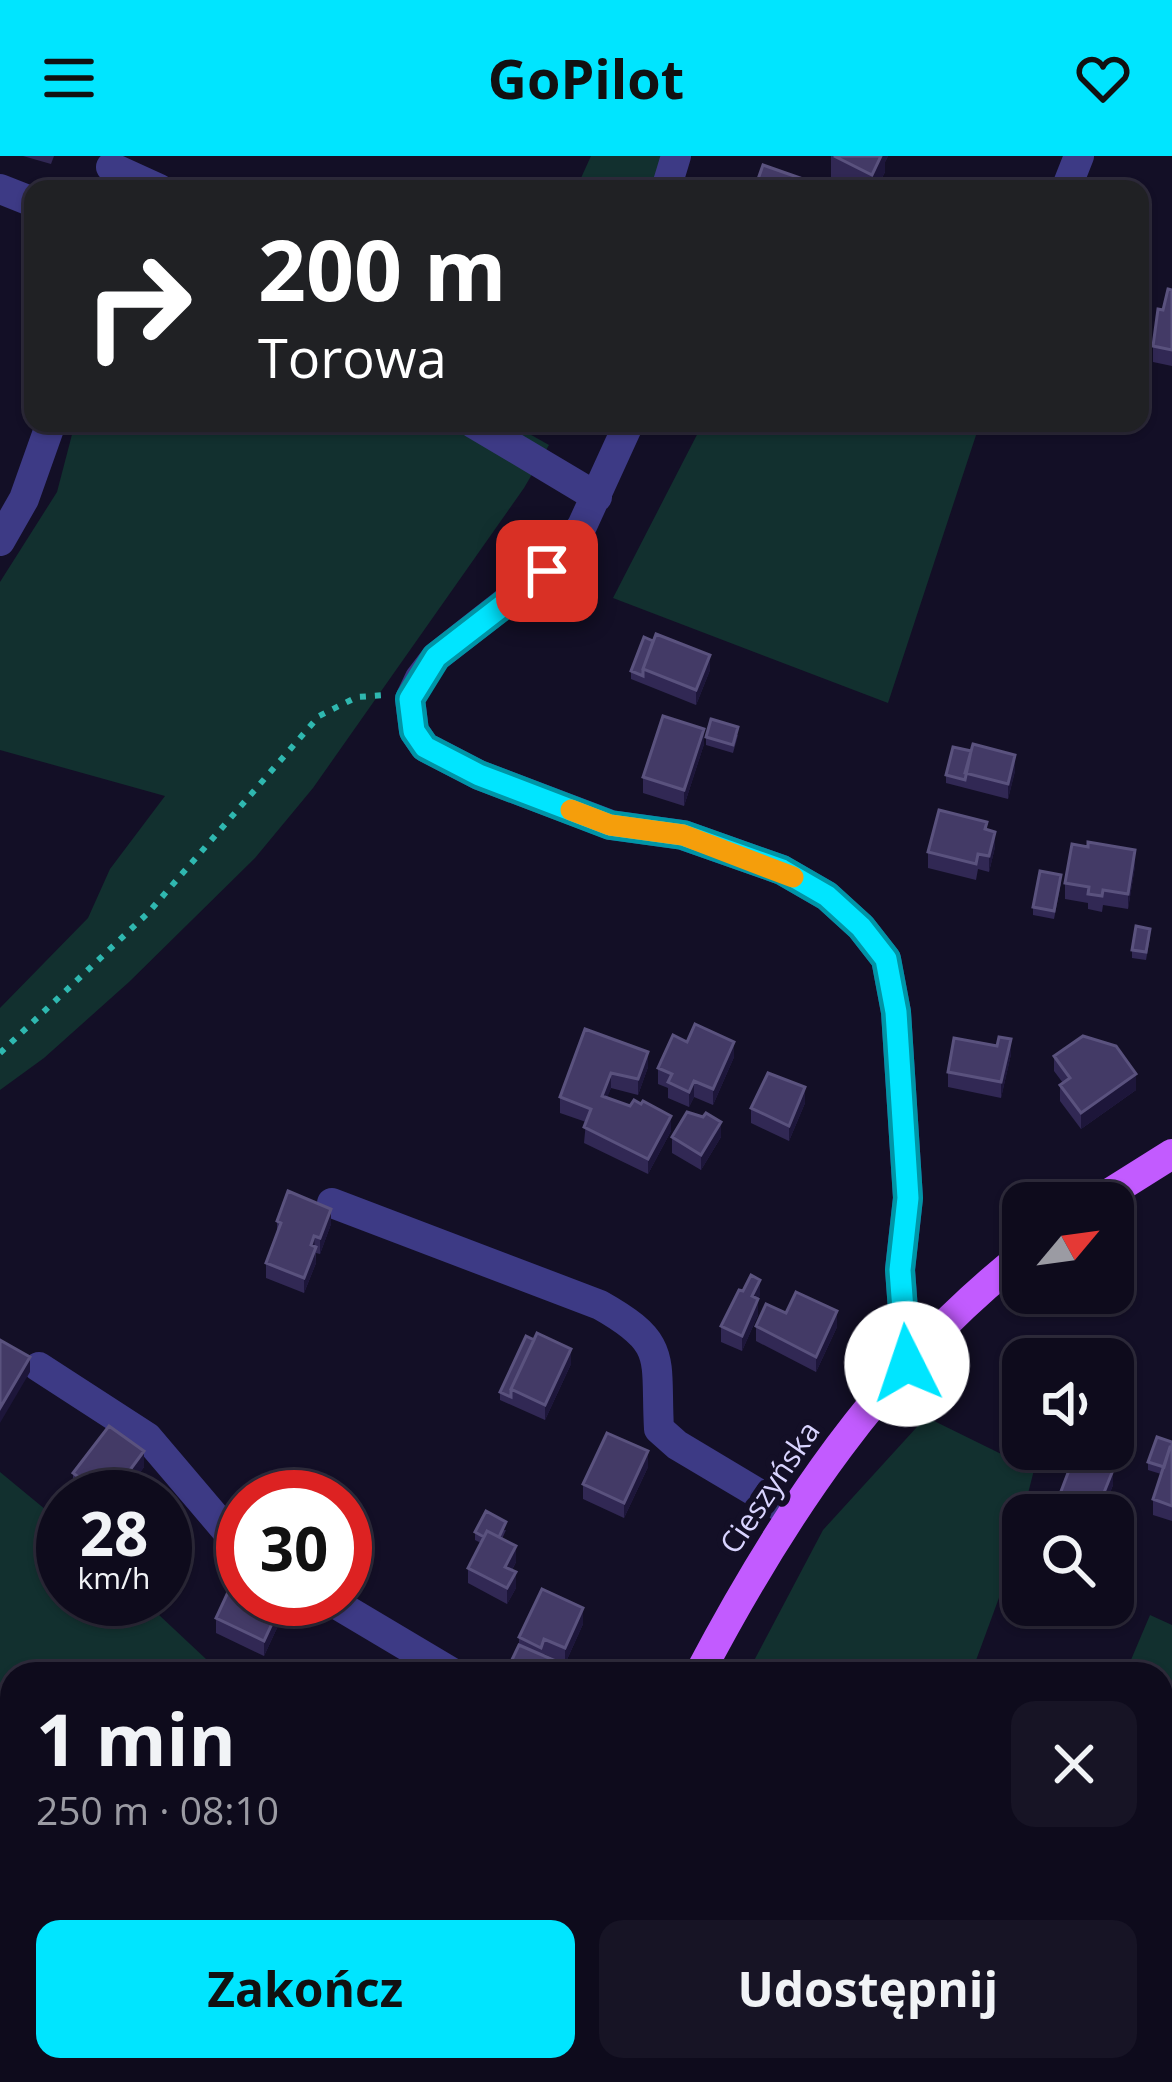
<!DOCTYPE html>
<html lang="pl">
<meta charset="utf-8">
<style>
body{margin:0;font-family:"Open Sans",sans-serif;background:#171425;color:#f1f3f6;height:100vh;display:flex;flex-direction:column;font-size:45px;white-space:nowrap}
*{box-sizing:border-box;margin:0}
p{font-size:39px;color:#9b9ba3}
.icon{flex:none;width:66px;height:66px;fill:none;stroke:currentColor;stroke-width:2;stroke-linecap:round;stroke-linejoin:round}
.map{position:relative;flex:1;overflow:hidden}
.sheet{position:absolute;left:0px;top:1506px;width:1173px;height:420px;display:flex;flex-direction:column;background:#0e0b1c;border-radius:36px 36px 0 0;box-shadow:0 3px 9px #0004,0 0 0 3px #2e2b3b}
.sheet>*{flex:none}
.guide{position:absolute;left:24px;top:24px;width:1125px;height:252px;border-radius:24px;box-shadow:0 3px 9px #0004,0 0 0 3px #2e2b3b;background:#202124;color:#fff;overflow:hidden}
.needle{width:78px;rotate:61deg}
.tools{position:absolute;left:1002px;top:1026px;display:grid;gap:24px}
.tools a{display:grid;place-items:center;width:132px;height:132px;border-radius:24px;background:#0e0b1c;box-shadow:0 3px 9px #0004,0 0 0 3px #2e2b3b;font-size:60px}
.speed{position:absolute;left:36px;top:1314px;display:flex;gap:24px;font-size:60px;font-weight:700;text-align:center}
.speed>*{display:grid;place-content:center;width:156px;height:156px;border-radius:50%;background:#0e0b1c;box-shadow:0 3px 9px #0004,0 0 0 3px #2e2b3b;line-height:1}
.speed small{font-size:30px;font-weight:400}
.speed .limit{border:18px solid #d22;background:#fff;color:#111}
.pin{position:absolute;display:grid;place-items:center;width:102px;height:102px;color:#fff;margin:-51px;border-radius:24px;box-shadow:0 6px 18px #0006}
.me{position:absolute;width:132px;margin:-66px;rotate:356deg;stroke-linejoin:round;filter:drop-shadow(0 0 9px #0008)}
.turn{display:flex;align-items:center;gap:42px;height:252px;padding:0 36px;font-size:54px}
.turn .icon{width:156px;height:156px;stroke-width:2.5}
.turn b{display:block;font-size:84px;line-height:102px}
.round{display:grid;place-items:center;flex:none;width:126px;height:126px;border-radius:24px;background:#171425}
.summary{display:flex;align-items:center;justify-content:space-between;height:204px;padding:0 36px}
h1{font-size:72px;font-weight:700;line-height:90px}
.action{display:flex;gap:24px;margin-top:auto;padding:24px 36px}
.action a{flex:1;height:138px;border-radius:24px;background:#00e5ff;color:#111;font-size:48px;font-weight:700;line-height:138px;text-align:center}
.action a+a{background:#171425;color:#f1f3f6}
header{display:flex;justify-content:space-between;align-items:center;height:156px;padding:0 36px;background:#00e5ff;color:#111;font-size:54px;font-weight:700}
.map>svg:first-child{display:block}
</style>
<header><svg class="icon" aria-label="menu" viewBox="0 0 24 24"><path d="M4 6h16M4 12h16M4 18h16"/></svg>GoPilot<svg class="icon" aria-label="heart" viewBox="0 0 24 24"><path d="M12 20l-8-8c-3-5 5-10 8-4 3-6 11-1 8 4z"/></svg></header>
<div class="map">
<svg width="1172" height="1926" viewBox="0 0 1172 1926">
<rect width="100%" height="100%" fill="#130f26"/>
<!-- green -->
<path fill="#12302f" d="M591 0H668L657 33H576Z
M75 267H432L439 277 445 267H510L549 289 524 332 313 632 255 702 129 826 44 902 0 934V852L88 762 110 713 165 640 0 594V426L57 336Z
M703 267H980L888 547 613 442Z
M926 1261 1034 1314 1007 1420 971 1518H747L823 1374Z
M0 1316 63 1368V1443H142L222 1518H12V1627L0 1615Z
M1150 1459 1172 1469V1926H829L814 1914H1161V1518H1125Z"/>
<g fill="none" stroke-linecap="round" stroke-linejoin="round">
<!-- stream -->
<path stroke="#0c2248" stroke-width="9" d="M0 1541 12 1558
M383 1914 394 1922"/>
<!-- path -->
<path stroke="#2fb8b0" stroke-width="6" stroke-dasharray="6 9" stroke-linecap="butt" d="M0 897 148 757 319 560 357 541 386 539"/>
<!-- minor -->
<path stroke="#3d3a85" stroke-width="30" d="M111 11 159 33
M0 33 33 46
M666 33 676 0
M1066 33 1079 0
M473 267 597 341
M629 267 582 370 546 415 436 501 420 522 410 543 414 575 425 591 479 619 611 669 683 679 782 714 827 740 861 771 886 803 896 856 908 1042 900 1113 907 1208
M0 385 24 343 51 267
M332 1047 600 1149C669 1188 655 1201 659 1273L677 1289 791 1357
M39 1211 147 1281 243 1394
M328 1443 454 1518
M660 1926V1914"/>
<!-- major -->
<path stroke="#c25bff" stroke-width="30" d="M1094 1047 1172 998
M699 1518C782 1360 881 1211 1023 1099
M443 1926 453 1914"/>
</g>
<!-- wall -->
<path fill="#312854" d="M23 0H54L51 8Z
M831 0H888L885 6V16L876 33H854L831 21Z
M1172 134V210L1153 206V190L1163 154Z
M644 481 710 514 696 549 631 523V515Z
M738 579 733 597 706 589V581Z
M704 588 684 650 643 637V621Z
M971 595 1015 615 1008 643 946 627V619Z
M987 674 995 691 989 716 978 713 976 724 928 712V696Z
M1135 710 1128 753 1103 749 1102 756 1088 753V747L1065 743V727Z
M1061 727 1054 763 1033 759V751Z
M1150 781 1146 804 1132 802V794Z
M585 873 648 911 638 939 611 932 607 941 671 975 648 1018 584 987 586 966 560 957V941Z
M997 890 1011 898 1001 942 948 931V916Z
M1054 900 1136 934 1081 973 1060 945V929L1063 927 1054 915Z
M734 901 713 949 694 941 689 951 668 942V932L658 928V912Z
M805 947 789 985 751 967V952Z
M672 981H721L701 1014 672 997Z
M277 1065 331 1068 320 1098 316 1097V1107L304 1137 266 1122V1107L277 1079Z
M760 1139 758 1143V1159L742 1195 721 1186V1170Z
M786 1157 837 1171 816 1216 756 1185V1170Z
M571 1208 545 1264 500 1244V1236Z
M1172 1286V1365L1153 1359V1343L1161 1318 1148 1314V1306Z
M144 1311 122 1341H84L73 1333V1317Z
M648 1311 624 1362 583 1343V1328Z
M1078 1312 1113 1329 1101 1359H1057V1346Z
M506 1374 502 1383 516 1406 512 1414 516 1432 507 1448 468 1427V1412L481 1387 475 1384V1376Z
M283 1459 264 1500 216 1477V1462Z
M583 1468 565 1508 544 1498 556 1513 554 1518H509V1510L519 1489V1481Z
M81 1914H210L204 1919V1926H81Z"/>
<!-- shaded-wall -->
<path fill="#1d163a" d="M881 0H888L885 6V16L876 33H872V19Z
M710 499V514L696 549V534Z
M704 573V588L684 650V634Z
M1015 599V615L1008 643V628Z
M995 676V691L989 716V700Z
M1135 694V710L1128 753V738Z
M1011 883V898L1001 942V926Z
M734 886V901L713 949V933Z
M648 896V911L638 939V923Z
M611 917V932L602 955V940Z
M1136 918V934L1081 973V957Z
M694 925V941L689 951V936Z
M805 931V947L789 985V970Z
M671 960V975L648 1018V1003Z
M721 966V981L701 1014V999Z
M331 1053V1068L320 1098V1082Z
M314 1080 316 1107 304 1137V1122Z
M760 1124V1139L752 1156V1140Z
M758 1143V1159L742 1195V1180Z
M837 1155V1171L816 1216V1201Z
M571 1193V1208L545 1264V1249Z
M30 1201V1216L0 1267V1252Z
M144 1295V1311L122 1341H110Z
M648 1295V1311L624 1362V1347Z
M1113 1314V1329L1101 1359H1095Z
M516 1390V1406L505 1426V1411Z
M516 1416V1432L507 1448V1432Z
M283 1444V1459L264 1500V1485Z
M583 1452V1468L565 1508V1492Z
M156 1914H167V1925L144 1926Z
M196 1914H210L204 1919V1926H190Z
M783 1914H796L786 1926H773Z"/>
<!-- building -->
<path fill="#433a66" stroke="#5a527e" stroke-width="3" d="M834 0H881L872 19Z
M763 9 800 22 796 33H749L752 25 757 26Z
M1168 133 1172 134V194L1153 190 1158 153 1163 154Z
M656 478 710 499 696 534 643 513Z
M644 481 653 485 643 513V520L631 515Z
M663 560 704 573 684 634 643 621Z
M711 563 738 571 733 589 706 581Z
M973 588 1015 599 1008 628 965 617Z
M953 591 971 595 965 624 946 619Z
M939 654 987 666 985 673 995 676 989 700 978 698 976 708 928 696Z
M1088 686 1135 694 1128 738 1103 734 1102 740 1088 738 1089 731 1065 727 1072 688 1088 691Z
M1040 715 1061 719 1054 755 1033 751Z
M1136 770 1150 773 1146 796 1132 794Z
M695 868 734 886 713 933 694 925 689 936 668 926 672 918 658 912 673 879 687 886Z
M585 873 648 896 638 923 611 917 602 940 630 950 634 944 641 948 643 945 671 960 648 1003 584 971 591 953 560 941Z
M1083 880 1116 890 1136 918 1081 957 1060 929 1070 922 1054 900Z
M999 881 1011 883 1001 926 948 916 954 882 997 890Z
M768 917 805 931 789 970 751 952Z
M687 956 703 961 706 957 721 966 701 999 672 981Z
M288 1035 331 1053 320 1082 314 1080 311 1089 316 1091 304 1122 266 1107 281 1067 277 1065Z
M751 1119 760 1124 752 1140 758 1143 742 1180 721 1170 739 1134 743 1135Z
M796 1136 837 1155 816 1201 756 1170 766 1148 786 1157Z
M537 1177 571 1193 545 1249 511 1233Z
M526 1180 534 1184 511 1233V1241L500 1236Z
M0 1184 30 1201 0 1252Z
M109 1270 144 1295 110 1341H105L73 1317Z
M607 1277 648 1295 624 1347 583 1328Z
M1157 1281 1172 1286V1291H1170L1164 1311 1148 1306Z
M1170 1291H1172V1350L1153 1343Z
M1083 1301 1113 1314 1095 1359H1090L1057 1346 1071 1309 1078 1312Z
M486 1355 506 1366 499 1381 487 1375 484 1381 475 1376Z
M487 1375 516 1390 505 1411 516 1416 507 1432 468 1412Z
M235 1421 243 1425V1443L283 1444 264 1485 216 1462Z
M542 1433 583 1452 565 1492 544 1483 541 1492 519 1481Z
M519 1489 556 1505 550 1518H525L509 1510Z
M266 1508 276 1518H258Z
M85 1914H156L144 1926H96Z
M179 1914H202L190 1925Z
M584 1914H606L621 1926H575Z
M710 1914H783L773 1926H700Z"/>
<g fill="none" stroke-linecap="round" stroke-linejoin="round">
<defs>
<path id="route" d="M547 415 436 501 410 543 414 575 425 591 479 619 610 669 683 679 782 714 827 740 861 771 886 803 896 856 908 1042 900 1114 907 1208"/>
</defs>
<!-- route casing -->
<use href="#route" stroke="#0095a6" stroke-width="30"/>
<!-- route -->
<use href="#route" stroke="#00e5ff" stroke-width="21"/>
<!-- slow -->
<path stroke="#f59e0b" stroke-width="21" d="M571 654 610 669 683 679 793 721"/>
</g>
<g text-anchor="middle" dominant-baseline="central" stroke-width="12" stroke-linejoin="round" paint-order="stroke">
<!-- street labels -->
<g font-size="30" fill="#d9d4ff" stroke="#130f26">
<text transform="translate(769 1331) rotate(-56)">Cieszyńska</text>
</g>
</g>
</svg>
<div class="tools">
<a><svg class="needle" viewBox="-14 -14 28 28"><path d="M0-13l5 13h-10z" fill="#e53935"/><path d="M0 13l5-13h-10z" fill="#9b9ba3"/></svg></a>
<a><svg class="icon" aria-label="sound" viewBox="0 0 24 24"><path d="M4 9h4l5-4v14l-5-4H4zM17 9q2 3 0 6"/></svg></a>
<a><svg class="icon" aria-label="search" viewBox="0 0 24 24"><circle cx="10" cy="10" r="6"/><path d="M15 15l6 6"/></svg></a>
</div>
<div class="speed"><div>28<small>km/h</small></div><div class="limit">30</div></div>
<div class="pin" style="left:547px;top:415px;background:#d93025"><svg class="icon" aria-label="arrive" viewBox="0 0 24 24"><path d="M6 21V4h12l-3 4 3 4H6"/></svg></div>
<svg class="me" style="left:907px;top:1208px" viewBox="-20 -20 40 40"><circle r="19" fill="#fff"/><path d="M0-13L10 11 0 6-10 11z" fill="#00e5ff"/></svg>
<div class="guide">
<div class="turn"><svg class="icon" aria-label="right" viewBox="0 0 24 24"><path d="M7 20v-9h11M14 6l5 5-5 5"/></svg><div><b>200 m</b>Torowa</div></div>
</div>
<section class="sheet">
<div class="summary"><div><h1>1 min</h1><p>250 m · 08:10</p></div><a class="round"><svg class="icon" aria-label="close" viewBox="0 0 24 24"><path d="M6 6l12 12M18 6L6 18"/></svg></a></div>
<div class="action"><a>Zakończ</a><a>Udostępnij</a></div>
</section>
</div>
